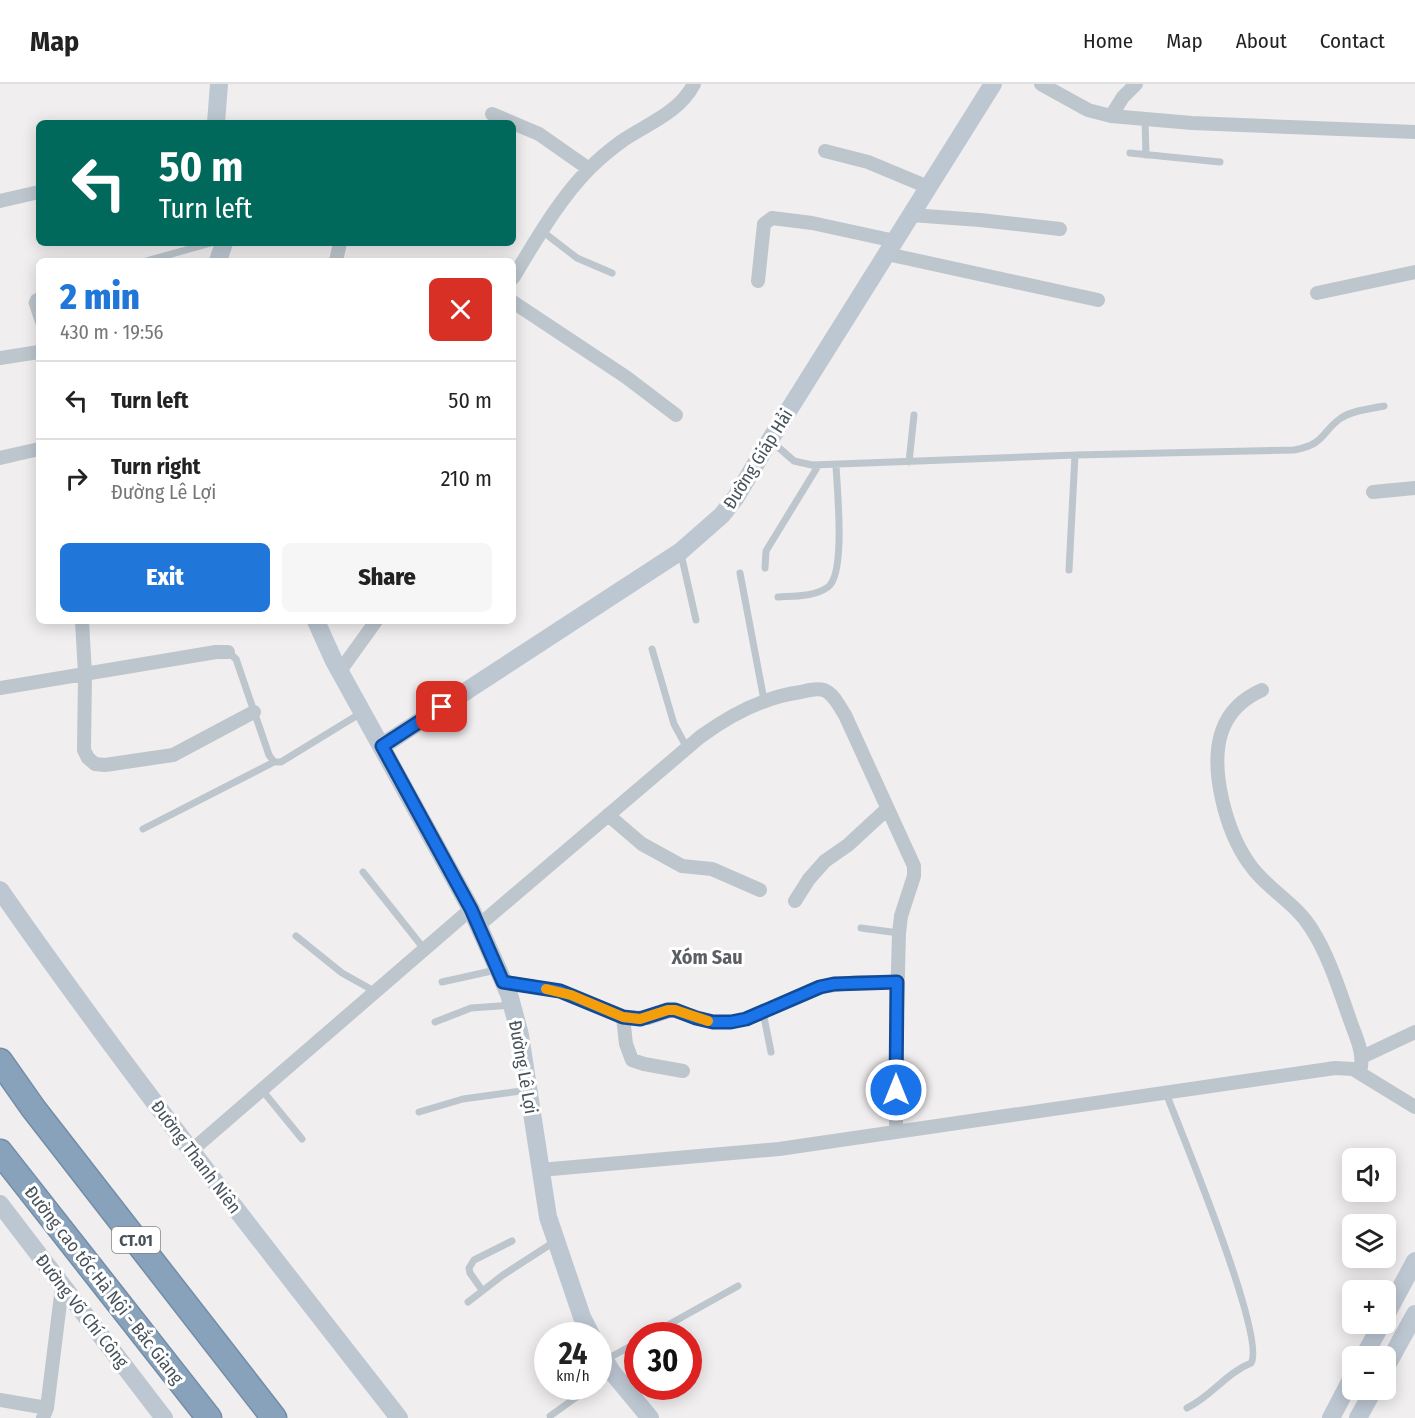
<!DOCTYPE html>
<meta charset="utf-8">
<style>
body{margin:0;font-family:"Fira Sans Condensed",sans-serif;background:#f6f6f6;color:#222;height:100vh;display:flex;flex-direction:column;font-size:22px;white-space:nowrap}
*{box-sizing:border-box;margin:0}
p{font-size:20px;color:#767676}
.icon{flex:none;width:33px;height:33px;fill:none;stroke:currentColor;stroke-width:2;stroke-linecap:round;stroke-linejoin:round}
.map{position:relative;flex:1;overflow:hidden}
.details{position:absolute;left:36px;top:174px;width:480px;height:366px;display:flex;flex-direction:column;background:#fff;border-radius:9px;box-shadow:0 3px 15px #0003}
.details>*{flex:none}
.guide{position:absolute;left:36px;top:36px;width:480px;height:126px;border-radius:9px;box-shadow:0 3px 15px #0003;background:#00695c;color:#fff;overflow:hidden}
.fabs{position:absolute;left:1342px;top:1064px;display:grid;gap:12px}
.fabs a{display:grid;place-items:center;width:54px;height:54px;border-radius:9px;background:#fff;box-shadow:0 3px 15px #0003;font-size:30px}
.speed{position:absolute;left:534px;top:1238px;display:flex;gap:12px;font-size:30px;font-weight:700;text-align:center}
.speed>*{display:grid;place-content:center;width:78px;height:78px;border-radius:50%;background:#fff;box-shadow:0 3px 15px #0003;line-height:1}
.speed small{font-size:15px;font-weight:400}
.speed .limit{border:9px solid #d22;background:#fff;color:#111}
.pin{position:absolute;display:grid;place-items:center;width:51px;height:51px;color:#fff;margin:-26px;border-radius:12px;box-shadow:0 3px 9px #0006}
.me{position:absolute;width:66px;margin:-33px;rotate:0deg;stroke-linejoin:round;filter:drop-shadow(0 0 4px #0008)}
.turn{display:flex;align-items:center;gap:21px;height:126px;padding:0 24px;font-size:27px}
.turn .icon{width:78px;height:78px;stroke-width:2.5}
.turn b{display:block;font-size:42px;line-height:51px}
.round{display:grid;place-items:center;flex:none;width:63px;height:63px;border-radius:9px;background:#f6f6f6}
.headline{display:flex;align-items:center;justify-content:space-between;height:102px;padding:0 24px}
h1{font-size:36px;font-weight:800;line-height:45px;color:#2076d9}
.button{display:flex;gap:12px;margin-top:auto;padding:12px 24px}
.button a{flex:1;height:69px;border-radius:9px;background:#2076d9;color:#fff;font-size:24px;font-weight:800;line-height:69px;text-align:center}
.button a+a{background:#f6f6f6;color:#222}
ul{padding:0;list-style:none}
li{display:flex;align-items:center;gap:18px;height:78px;padding:0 24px;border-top:2px solid #e0e0e0}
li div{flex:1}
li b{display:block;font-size:22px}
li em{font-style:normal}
header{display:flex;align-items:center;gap:36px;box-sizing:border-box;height:84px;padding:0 30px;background:#fff;border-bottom:2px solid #e0e0e0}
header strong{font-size:28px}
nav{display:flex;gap:33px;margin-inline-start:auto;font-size:21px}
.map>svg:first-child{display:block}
</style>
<header>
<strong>Map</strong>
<nav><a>Home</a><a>Map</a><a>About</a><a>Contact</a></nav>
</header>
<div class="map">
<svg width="1415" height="1334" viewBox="0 0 1415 1334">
<rect width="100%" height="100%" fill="#f1eeef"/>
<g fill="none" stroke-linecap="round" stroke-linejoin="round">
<defs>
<path id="highway" d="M0 977 33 1024 274 1334
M0 1068 209 1334"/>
</defs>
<!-- highway casing -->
<use href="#highway" stroke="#738da7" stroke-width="27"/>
<!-- lane -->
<path stroke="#bdc6cd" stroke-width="7" d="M1145 36 1146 71
M1130 69 1220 78
M542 147 577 174 612 189
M146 177 211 159
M39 211 34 214 32 219 39 240
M770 356 794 377 812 381 1075 371 1294 366C1326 360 1321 348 1341 334 1353 326 1370 325 1384 322
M909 378 914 331
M681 470 696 536
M765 484 766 467 818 382
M1069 486 1075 371
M740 489 764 616
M778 513C794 512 814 513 828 503 846 490 837 405 836 381
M652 565 674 640 687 664
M228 568 236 575 269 671 274 678
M143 745 274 678H281L361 629
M363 788 425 866
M861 844 899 849
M296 852 342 889 376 908
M442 898 496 886
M763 928 771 968
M435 938 471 924 512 921
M262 1006 302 1055
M1166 1009C1180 1046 1267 1254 1251 1279 1226 1289 1212 1312 1187 1324
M419 1028 463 1015 528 1006
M482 1206 470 1189 469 1184 474 1176 512 1157
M468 1218 503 1191 554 1158
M650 1251 738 1202
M607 1275 638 1258
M598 1298 612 1288
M550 1332 592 1302"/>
<!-- street -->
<path stroke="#bdc6cd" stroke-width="14" d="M1041 0 1088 26 1111 32 1192 39 1415 48
M492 30 539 50 589 85
M1111 32 1123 13 1136 0
M825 67 868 78 928 103
M0 117 39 108
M911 131 980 136 1060 145
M887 170 1098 216
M336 177 340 159
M513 194C536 156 559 115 590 84 600 74 611 65 622 57 647 40 679 29 694 0
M758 197 764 140 772 134 812 139 895 157
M1317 209 1415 188
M513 218 626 293 676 331
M0 274 39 268
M0 374 39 365
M1373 408 1415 404
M82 537 85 590 84 666 88 674 95 680 105 681 173 671 254 628
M340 587 376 537
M0 604 216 568H228
M1262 606C1244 614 1229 627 1222 647 1209 684 1226 746 1248 778 1265 804 1295 818 1311 844 1329 872 1339 905 1350 936 1354 948 1360 960 1361 971 1362 977 1361 984 1360 989
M608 731 642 760 682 782 712 785 760 806
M795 817 809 795 825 777 848 761 887 725
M478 842 700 653C730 631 763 613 801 608 808 606 817 604 824 606 834 610 839 622 845 631L914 782V792L901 832 899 849 896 964V1048
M503 898 560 907 623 933 648 934 672 926 713 938H731L746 935 820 903 857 898H897
M623 933 626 960 632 976 644 980 683 987
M1362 973 1415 948
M191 1067 471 825
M540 1086 779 1065 1335 984 1353 985 1415 1023
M0 1316 47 1324
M43 1334 47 1324 62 1203"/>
<!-- secondary -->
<path stroke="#bdc7d2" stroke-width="18" d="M216 39 219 0
M218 177 224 159
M316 537 334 577 471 825 509 910 520 951 548 1133 582 1233 591 1251
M382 662 681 467 722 431 736 413 770 356 993 0
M0 806C126 987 263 1160 399 1334
M0 1120 164 1334
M1386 1231 1415 1177
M598 1265 612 1288 650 1334
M1364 1272 1382 1239
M1386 1283 1415 1230
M1331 1334 1353 1292
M1358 1334 1374 1305"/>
<!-- highway -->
<use href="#highway" stroke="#88a2bb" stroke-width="24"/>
</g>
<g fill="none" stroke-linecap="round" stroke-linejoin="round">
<defs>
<path id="route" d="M442 623 382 662 471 825 503 898 560 907 623 933 640 935 668 926H675L696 934 713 938H731L746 935 820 903 834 900 897 898 896 1006"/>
</defs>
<!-- route casing -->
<use href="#route" stroke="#114b97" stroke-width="15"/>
<!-- route -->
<use href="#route" stroke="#1a73e8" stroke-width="10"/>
<!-- slow -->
<path stroke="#f59e0b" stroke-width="10" d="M546 905 571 911 623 933 640 935 668 926H675L708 937"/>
</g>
<g text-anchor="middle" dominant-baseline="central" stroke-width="6" stroke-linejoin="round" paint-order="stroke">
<!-- shield labels -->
<rect fill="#fff" stroke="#7e868c" stroke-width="1.5" x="112" y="1143" width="48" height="26" rx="4.5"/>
<g font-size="16" font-weight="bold" fill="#47525b">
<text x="136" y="1156">CT.01</text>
</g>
<!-- street labels -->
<g font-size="18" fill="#47525b" stroke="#fff">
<text transform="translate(758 375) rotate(-58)">Đường Giáp Hải</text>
<text transform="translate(523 983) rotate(80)">Đường Lê Lợi</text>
<text transform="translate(196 1073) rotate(53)">Đường Thanh Niên</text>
<text transform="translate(104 1201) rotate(52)">Đường cao tốc Hà Nội - Bắc Giang</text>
<text transform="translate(82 1227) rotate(52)">Đường Võ Chí Công</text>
</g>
<!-- neighbourhood labels -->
<g font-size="20" font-weight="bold" fill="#5b5f63" stroke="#fff">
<text x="707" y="873">Xóm Sau</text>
</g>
</g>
</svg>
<div class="fabs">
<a><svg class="icon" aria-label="sound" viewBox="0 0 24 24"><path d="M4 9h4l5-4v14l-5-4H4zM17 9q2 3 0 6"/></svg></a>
<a><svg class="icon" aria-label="layers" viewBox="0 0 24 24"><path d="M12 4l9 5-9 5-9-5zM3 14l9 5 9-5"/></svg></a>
<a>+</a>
<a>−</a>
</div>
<div class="speed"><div>24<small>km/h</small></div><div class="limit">30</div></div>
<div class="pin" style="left:442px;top:623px;background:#d93025"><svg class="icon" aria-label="arrive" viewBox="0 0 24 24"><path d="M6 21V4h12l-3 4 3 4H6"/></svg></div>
<svg class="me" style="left:896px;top:1006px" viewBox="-20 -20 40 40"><circle r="17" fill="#1a73e8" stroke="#fff" stroke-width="3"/><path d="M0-11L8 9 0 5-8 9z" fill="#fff"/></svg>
<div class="guide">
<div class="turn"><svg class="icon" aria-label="left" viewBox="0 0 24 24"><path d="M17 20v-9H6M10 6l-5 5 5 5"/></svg><div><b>50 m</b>Turn left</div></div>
</div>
<section class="details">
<div class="headline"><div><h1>2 min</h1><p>430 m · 19:56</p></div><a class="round" style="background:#d93025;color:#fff"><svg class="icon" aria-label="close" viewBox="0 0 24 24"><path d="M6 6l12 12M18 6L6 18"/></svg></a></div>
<ul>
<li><svg class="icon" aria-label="left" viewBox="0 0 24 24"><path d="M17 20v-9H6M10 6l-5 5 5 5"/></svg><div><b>Turn left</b></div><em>50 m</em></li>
<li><svg class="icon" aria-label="right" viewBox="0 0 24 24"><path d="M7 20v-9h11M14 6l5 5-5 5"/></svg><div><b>Turn right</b><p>Đường Lê Lợi</p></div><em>210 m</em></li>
</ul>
<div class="button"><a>Exit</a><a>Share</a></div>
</section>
</div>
